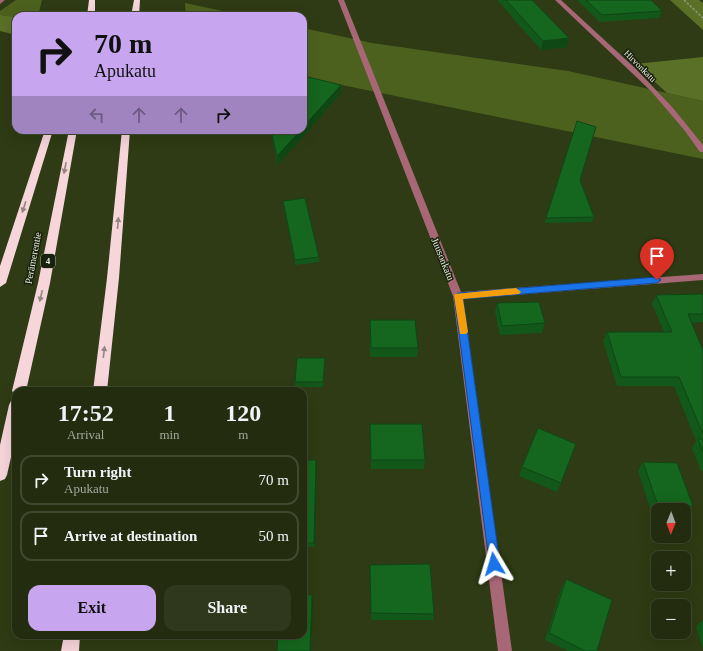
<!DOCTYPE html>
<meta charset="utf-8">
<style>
body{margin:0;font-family:"Times New Roman",serif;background:#2f381d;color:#f1f3f6;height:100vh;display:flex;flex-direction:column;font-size:15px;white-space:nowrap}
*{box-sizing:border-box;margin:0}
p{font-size:13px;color:#a3a79e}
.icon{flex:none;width:22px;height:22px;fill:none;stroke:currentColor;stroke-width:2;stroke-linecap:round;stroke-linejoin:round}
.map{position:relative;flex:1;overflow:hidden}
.side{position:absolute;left:12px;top:387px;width:295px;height:252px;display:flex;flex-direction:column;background:#232c0f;border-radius:12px;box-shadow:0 4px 16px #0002,0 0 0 1px #40482f}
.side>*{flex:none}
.guide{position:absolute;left:12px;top:12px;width:295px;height:122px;border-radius:12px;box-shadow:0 4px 16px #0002,0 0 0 1px #40482f;background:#c7a6ef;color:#111;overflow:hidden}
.needle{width:26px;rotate:181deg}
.tools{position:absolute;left:651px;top:503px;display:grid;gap:8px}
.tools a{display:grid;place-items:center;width:40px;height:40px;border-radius:8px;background:#232c0f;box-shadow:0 4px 16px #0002,0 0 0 1px #40482f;font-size:20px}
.pin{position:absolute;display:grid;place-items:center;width:34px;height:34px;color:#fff;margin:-41px -17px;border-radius:50% 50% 50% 0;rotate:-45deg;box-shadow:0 0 4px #0007}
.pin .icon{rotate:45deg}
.me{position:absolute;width:44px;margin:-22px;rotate:353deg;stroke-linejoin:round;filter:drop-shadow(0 0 3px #0008)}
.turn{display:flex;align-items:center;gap:14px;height:84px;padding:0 16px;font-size:18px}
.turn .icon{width:52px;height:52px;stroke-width:2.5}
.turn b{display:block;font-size:28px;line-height:34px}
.lanes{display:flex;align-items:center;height:38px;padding:0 16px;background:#0003;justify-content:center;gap:20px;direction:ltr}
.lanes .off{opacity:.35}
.eta{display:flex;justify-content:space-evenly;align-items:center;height:68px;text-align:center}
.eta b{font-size:24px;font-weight:700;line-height:28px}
.primary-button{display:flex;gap:8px;margin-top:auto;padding:8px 16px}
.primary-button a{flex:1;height:46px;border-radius:12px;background:#c7a6ef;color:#111;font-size:16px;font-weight:700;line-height:46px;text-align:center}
.primary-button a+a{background:#2f381d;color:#f1f3f6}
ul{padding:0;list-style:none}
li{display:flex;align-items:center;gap:12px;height:50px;margin:0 8px 6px;padding:0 8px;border:2px solid #40482f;border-radius:12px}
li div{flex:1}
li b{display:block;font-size:15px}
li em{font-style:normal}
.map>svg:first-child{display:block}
</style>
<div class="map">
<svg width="703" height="651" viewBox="0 0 703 651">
<rect width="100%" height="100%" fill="#2f3b14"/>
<!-- green -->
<path fill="#4c611e" d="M16 0H42L38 16 16 17 0 15V11Z
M185 3 246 16H186Z
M303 28 372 43 568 71 703 101V159L303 77Z"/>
<!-- forest -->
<path fill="#5a7026" d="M670 0H699L703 3V30Z
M0 15 16 17V35L0 31Z
M703 57V101L667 93 635 64Z"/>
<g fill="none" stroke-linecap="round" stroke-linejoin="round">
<!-- path -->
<path stroke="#909a7c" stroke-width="1.5" stroke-dasharray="2.5 1.5" stroke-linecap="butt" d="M684 0 703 18"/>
<!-- minor -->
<path fill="#a86776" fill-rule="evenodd" d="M0 0H5L0 4Z
M338 0H344L461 292 703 274V280L463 299 512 651H498L453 296Z
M555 0H561L637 70 673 108 703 145V152H700L685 131 651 91Z"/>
<!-- highway -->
<path fill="#f6d5db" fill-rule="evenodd" d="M89 0H95V16H87Z
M134 0H140L139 16H131Z
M45 130H53L6 283 0 287V266Z
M69 130H77L50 283 26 391H16V395L12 391 38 283Z
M122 130H130L119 278 107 391H93L107 278Z
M16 400V435L7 475 5 479 0 481V445L9 405 11 401Z
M64 635H80L79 651H61Z"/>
</g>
<!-- wall -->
<path fill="#12581a" d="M498 0H532L567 47 541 50 498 1Z
M577 0H651L662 11 659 18 600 22Z
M341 93 278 165 270 130H303Z
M580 180 594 217 592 222 545 223 546 218Z
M283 201 319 257V262L295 265Z
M703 294V322L691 323 703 350V471H701L692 448 696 441 674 386H617L603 341 607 332H664L652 304 656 295Z
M497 303 545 323 542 333 500 335 495 312Z
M370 320 418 348 417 357H370Z
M325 363 323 387H295V382Z
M370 424 425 460 424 469H371Z
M303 460 317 464 315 547H303Z
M643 462 693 506 687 514H684V510H658V514H652L638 471Z
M522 467 561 483 557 492 519 476Z
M370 565 434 614 433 620H371Z
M566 579 597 651H568L545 640 562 586Z
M703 620V649L696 626Z"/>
<!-- shaded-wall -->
<path fill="#0f4715" d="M569 38 567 47 541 50 543 41Z
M341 85V93L278 165 277 156 301 130H303V127Z
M316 460 317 464 315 547 314 543Z
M312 595 313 602 311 651H310Z"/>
<!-- building -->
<path fill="#15661e" stroke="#0f4715" d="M506 0H532L569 38 543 41Z
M586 0H651L662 11 602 15Z
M304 76 341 85 303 127V78Z
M577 121 596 127 580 180 594 217 546 218Z
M271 130H301L277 156Z
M305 198 319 257 295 260 283 201Z
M703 294V314H688L703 350V434L679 377H621L607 332H672L656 295Z
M539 302 545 323 502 326 497 303Z
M370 320H415L418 348H371Z
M297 358H325L323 382H295Z
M370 424H422L425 460H371Z
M538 428 576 444 561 483 522 467Z
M698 439H703V453Z
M303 460H316L314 543H303Z
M643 462 677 463 693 506H658Z
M430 564 434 614 371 613 370 565Z
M566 579 612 600 597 651H585L549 633Z
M303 595H312L310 651H277L278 635H303Z"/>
<!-- one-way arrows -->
<defs><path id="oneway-solid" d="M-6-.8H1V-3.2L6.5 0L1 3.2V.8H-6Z"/></defs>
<g fill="#93847f">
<use href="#oneway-solid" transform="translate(65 168) rotate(101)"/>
<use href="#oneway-solid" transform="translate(24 207) rotate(108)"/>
<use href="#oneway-solid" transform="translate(118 223) rotate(-85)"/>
<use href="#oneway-solid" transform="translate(41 296) rotate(103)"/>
<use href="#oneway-solid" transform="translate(104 352) rotate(-83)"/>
</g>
<!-- route -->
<path fill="#1a73e8" stroke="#114b97" d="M657 277 661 280 657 283 463 299 500 564 498 568 494 570 490 568 454 296 458 293Z"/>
<!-- slow -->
<path fill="#f59e0b" d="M516 288 521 292 519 294 463 299 468 332 466 334H460L454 296 455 294Z"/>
<g text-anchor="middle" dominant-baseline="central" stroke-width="3" stroke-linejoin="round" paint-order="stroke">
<!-- far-street labels -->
<g font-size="9" fill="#e6efd8" stroke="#1a200f">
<text transform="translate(640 66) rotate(45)">Hirvonkatu</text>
</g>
<!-- shield labels -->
<rect fill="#1a200f" stroke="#a9b19c" stroke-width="1" x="41" y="254" width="14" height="14" rx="3"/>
<g font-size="9" font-weight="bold" fill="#e6efd8">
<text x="48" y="261">4</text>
</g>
<!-- street labels -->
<g font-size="10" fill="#e6efd8" stroke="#1a200f">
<text transform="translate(33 258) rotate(-79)">Perämerentie</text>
<text transform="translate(443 259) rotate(68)">Juusonkatu</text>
</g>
</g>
</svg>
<div class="tools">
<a><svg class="needle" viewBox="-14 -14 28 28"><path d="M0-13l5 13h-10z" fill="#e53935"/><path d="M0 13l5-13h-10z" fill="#a3a79e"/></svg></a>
<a>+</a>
<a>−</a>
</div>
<div class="pin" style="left:657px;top:280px;background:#d93025"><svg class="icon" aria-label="arrive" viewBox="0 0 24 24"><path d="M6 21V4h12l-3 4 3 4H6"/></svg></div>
<svg class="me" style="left:494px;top:564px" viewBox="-20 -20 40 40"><path d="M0-17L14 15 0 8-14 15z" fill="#1a73e8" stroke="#fff" stroke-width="4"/></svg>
<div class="guide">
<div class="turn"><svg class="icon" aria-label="right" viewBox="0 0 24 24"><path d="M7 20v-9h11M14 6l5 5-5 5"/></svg><div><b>70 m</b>Apukatu</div></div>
<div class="lanes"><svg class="icon off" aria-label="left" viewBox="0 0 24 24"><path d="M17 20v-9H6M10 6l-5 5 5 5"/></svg><svg class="icon off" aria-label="ahead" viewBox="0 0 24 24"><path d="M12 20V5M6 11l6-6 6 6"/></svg><svg class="icon off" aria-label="ahead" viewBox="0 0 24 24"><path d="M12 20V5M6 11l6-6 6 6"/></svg><svg class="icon" aria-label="right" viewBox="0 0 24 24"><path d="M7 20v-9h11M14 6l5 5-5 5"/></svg></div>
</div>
<section class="side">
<div class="eta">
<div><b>17:52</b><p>Arrival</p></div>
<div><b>1</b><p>min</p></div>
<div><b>120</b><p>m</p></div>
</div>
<ul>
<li><svg class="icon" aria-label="right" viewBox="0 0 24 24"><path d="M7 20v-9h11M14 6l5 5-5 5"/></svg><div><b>Turn right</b><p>Apukatu</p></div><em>70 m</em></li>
<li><svg class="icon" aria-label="arrive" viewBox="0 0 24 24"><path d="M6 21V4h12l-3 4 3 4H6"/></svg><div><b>Arrive at destination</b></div><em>50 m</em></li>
</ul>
<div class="primary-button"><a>Exit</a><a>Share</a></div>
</section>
</div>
